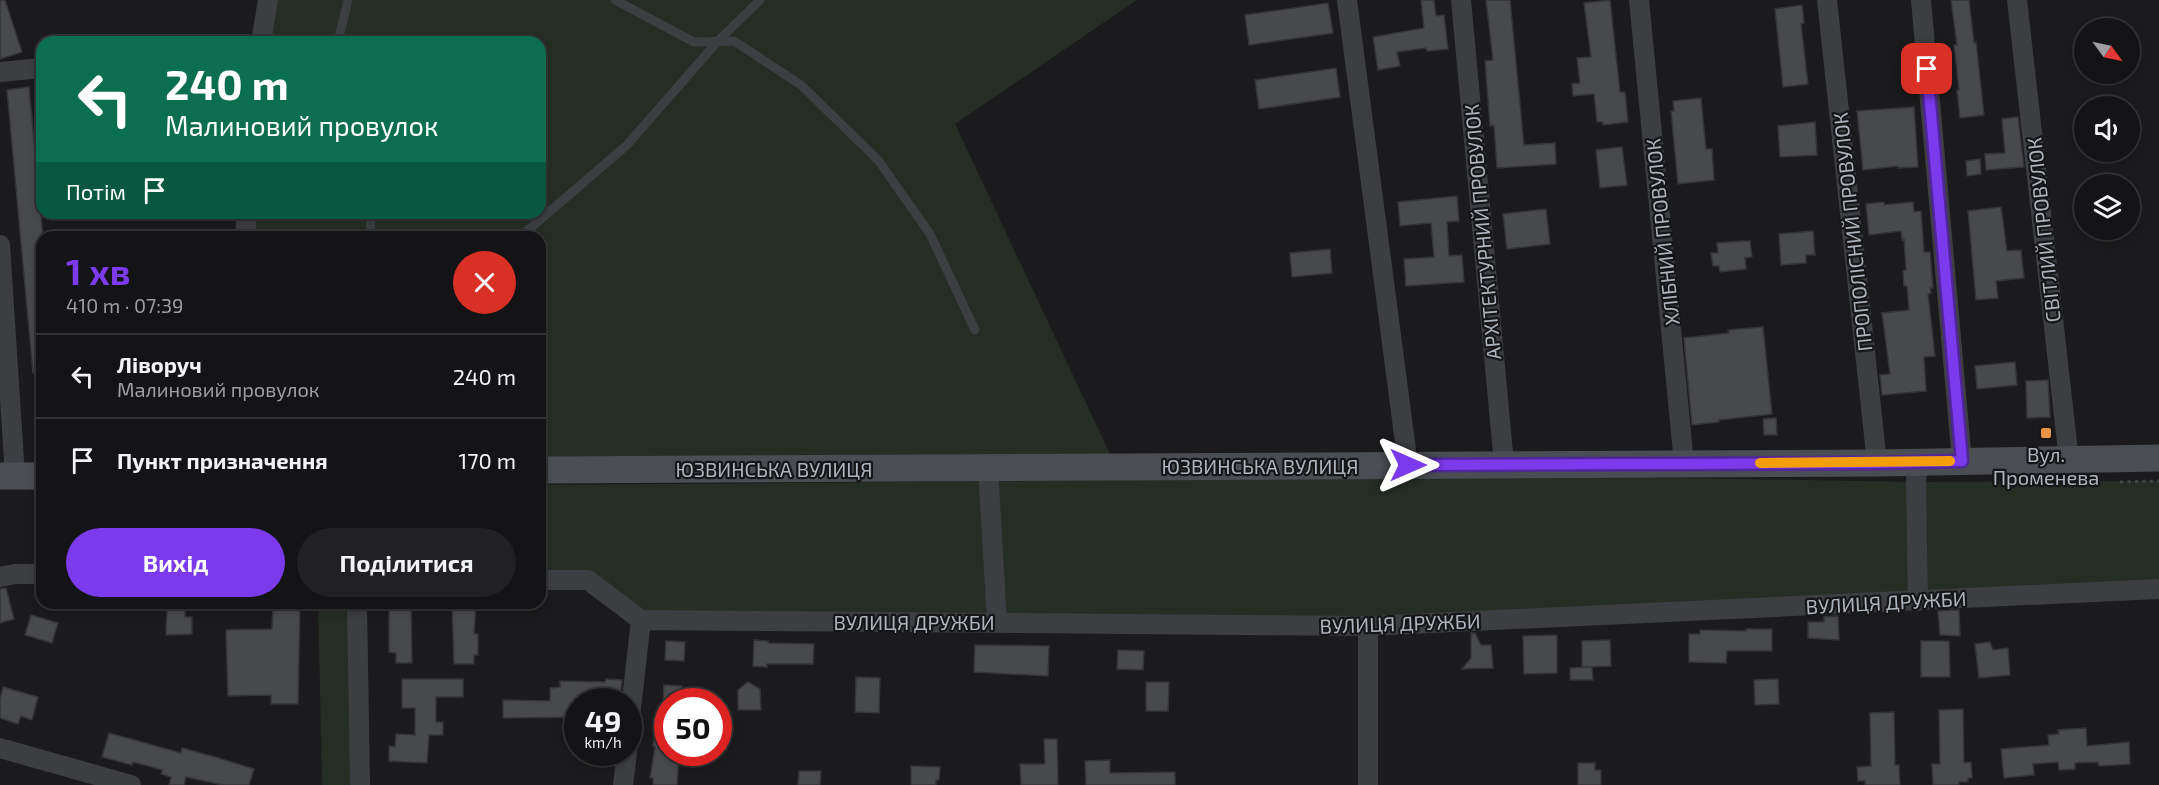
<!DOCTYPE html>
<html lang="uk">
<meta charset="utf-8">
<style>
body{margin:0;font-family:"Exo 2",sans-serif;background:#212123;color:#f1f3f6;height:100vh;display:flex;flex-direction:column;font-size:22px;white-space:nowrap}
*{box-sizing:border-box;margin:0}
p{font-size:20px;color:#9d9ea1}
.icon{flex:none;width:33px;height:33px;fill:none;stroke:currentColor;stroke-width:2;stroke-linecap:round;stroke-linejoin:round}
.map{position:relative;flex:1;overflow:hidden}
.panel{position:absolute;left:36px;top:231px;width:510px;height:378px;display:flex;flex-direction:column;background:#141416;border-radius:18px;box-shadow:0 3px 9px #0003,0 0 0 2px #333335}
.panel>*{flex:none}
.banner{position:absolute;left:36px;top:36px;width:510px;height:183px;border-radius:18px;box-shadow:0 3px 9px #0003,0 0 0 2px #333335;background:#0b6e4f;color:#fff;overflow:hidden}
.needle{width:39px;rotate:123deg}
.tools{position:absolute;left:2074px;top:18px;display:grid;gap:12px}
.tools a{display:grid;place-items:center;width:66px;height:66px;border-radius:50%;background:#141416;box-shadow:0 3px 9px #0003,0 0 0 2px #333335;font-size:30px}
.speed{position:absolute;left:564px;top:688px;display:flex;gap:12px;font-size:30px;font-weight:700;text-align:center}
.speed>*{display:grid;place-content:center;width:78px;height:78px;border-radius:50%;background:#141416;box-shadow:0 3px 9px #0003,0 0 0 2px #333335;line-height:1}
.speed small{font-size:15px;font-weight:400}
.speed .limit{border:9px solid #d22;background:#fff;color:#111}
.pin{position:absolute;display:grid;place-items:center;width:51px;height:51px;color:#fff;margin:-26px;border-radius:12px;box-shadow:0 3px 9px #0006}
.me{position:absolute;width:66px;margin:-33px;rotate:90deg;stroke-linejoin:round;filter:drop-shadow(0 0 4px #0008)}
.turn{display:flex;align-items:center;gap:21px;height:126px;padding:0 30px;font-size:27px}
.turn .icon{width:78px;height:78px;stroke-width:2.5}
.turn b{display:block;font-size:42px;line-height:51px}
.then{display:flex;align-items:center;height:57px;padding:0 30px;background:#0003;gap:12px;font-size:22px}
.round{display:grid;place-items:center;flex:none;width:63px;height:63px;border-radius:32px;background:#212123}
.headline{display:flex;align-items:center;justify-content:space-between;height:102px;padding:0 30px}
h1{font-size:36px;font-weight:700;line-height:45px;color:#7c3aed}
.cta{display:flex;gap:12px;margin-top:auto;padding:12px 30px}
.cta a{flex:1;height:69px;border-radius:36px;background:#7c3aed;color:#fff;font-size:24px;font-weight:700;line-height:69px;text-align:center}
.cta a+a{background:#212123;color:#f1f3f6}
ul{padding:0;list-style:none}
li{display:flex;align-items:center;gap:18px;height:84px;padding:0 30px;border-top:2px solid #333335}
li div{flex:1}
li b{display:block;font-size:22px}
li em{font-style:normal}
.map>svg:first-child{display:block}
</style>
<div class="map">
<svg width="2159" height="785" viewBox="0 0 2159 785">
<rect width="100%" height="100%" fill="#1b1b1d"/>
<!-- green -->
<path fill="#252d25" d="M268 0H1137L955 124 1110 454 540 457V237H245L247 213H540V42H261Z
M1504 477 1684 478 1916 482 2159 481V589L1368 626 641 620 588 580H540V485Z
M318 603H357L360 785H322Z"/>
<!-- building -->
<path fill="#48494d" stroke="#353539" stroke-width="1.5" d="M0 0H5L22 52 0 59Z
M1421 0H1434L1436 16 1444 15 1448 49 1427 51 1426 48 1397 52 1400 66 1378 70 1373 37 1424 28Z
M1486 0H1510L1524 145 1555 143 1556 164 1497 168 1494 125 1490 126 1485 61 1493 60Z
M1610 0 1620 92H1625L1628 122 1603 125V122H1597L1594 94 1573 96 1572 84 1580 83 1577 58 1591 57 1584 3Z
M1951 0H1969L1974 43 1976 42 1984 115 1960 118 1957 90H1959L1954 45H1957Z
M1328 3 1333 33 1249 45 1245 15Z
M1802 5 1804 23 1801 24 1808 84 1783 87 1775 9Z
M1336 68 1340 97 1259 109 1255 80Z
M29 87 43 237 42 373H33L7 90Z
M1701 98 1706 149H1712L1714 180 1678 184 1671 111H1674L1673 101Z
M1914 107 1918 167 1898 168V166L1863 170 1857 111Z
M2018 117 2024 167 1986 170 1985 154 2005 153 2002 119Z
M1815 122 1817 155 1780 157 1778 126Z
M1622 147 1627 185 1600 188 1596 150Z
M1980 159 1981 174 1967 176 1966 161Z
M1457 196 1459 221 1447 222 1449 256 1462 255 1464 282 1406 286 1404 259 1434 257 1431 223 1400 226 1398 202Z
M1884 202V205L1913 202 1914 212 1921 211 1924 252H1930L1933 288H1930L1931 293 1928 294 1935 356 1924 357 1926 391 1882 395 1880 375 1890 374 1882 313 1909 310 1907 286H1904L1903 271 1906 270 1904 239 1902 240 1901 231 1869 235 1866 204Z
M2001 207 2007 251 2021 250 2024 278 1996 281 1998 298 1976 300 1968 211Z
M1546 209 1550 244 1507 249 1503 214Z
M1813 231 1815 255H1806V263L1781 265 1779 234Z
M1743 241H1750L1752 257 1745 258 1746 269 1720 272 1719 266H1713L1711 253H1718L1717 243Z
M1330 249 1332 273 1292 277 1290 253Z
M1763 327 1772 414 1719 420V422L1692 425 1684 338 1729 333 1728 330Z
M2015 362 2017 385 1977 389 1975 366Z
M2048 380 2050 417 2027 418 2026 381Z
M1776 418 1777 435H1764L1763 419Z
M6 588 14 619 0 623V589Z
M273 603H300L298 704H271V695L228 696 226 630 272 629Z
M389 603H411L412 663H396V653L389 652Z
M452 603H476L474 634H478V655H474V664H454Z
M167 610H185V617H192V634L166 635Z
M1959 610 1960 636 1940 635 1938 611Z
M31 615 58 623 52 643 25 635Z
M1838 616 1839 640 1808 638V622H1824V617Z
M1746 629H1772V651H1727L1726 663 1689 662V634H1700V630L1746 631Z
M1471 633H1475L1481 645H1491L1493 668 1462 669 1471 658Z
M1557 635V673L1524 674 1523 636Z
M754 640 768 641V643L814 644 813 664H767V667L753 666Z
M1610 640 1611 666 1582 667V641Z
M666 641 685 642 684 661 665 660Z
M1921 641H1949L1950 677H1921Z
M1990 642 1993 650 2008 648 2010 675 1979 678 1975 644Z
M975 645 1049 646 1048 676 974 672Z
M1118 650 1144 651 1143 670 1117 669Z
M1592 667 1593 680H1570V668Z
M856 677 880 678 879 713 855 712Z
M402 679H463V697H436V722H443V735H429L427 763 389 761V746L395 747 396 734 415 735V708H402Z
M606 679 622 680 620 696 592 694V699L576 698 574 717 503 718V700L550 701V688L560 687V681L605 682Z
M1778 679 1779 704 1755 705 1754 680Z
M748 682 760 689 761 710H738V690Z
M1146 682H1169L1168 711H1146Z
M664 685 682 686 681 702H663Z
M3 687 38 697 32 720 21 716 18 724 0 718V699Z
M1963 709 1964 763 1971 762 1972 778H1968V782H1959V785H1933L1932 764H1940L1939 710Z
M1894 712 1895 765H1899L1900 785H1865V781H1858L1857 767 1871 766 1870 713Z
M660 714H668V753H679L677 785H653V778H650L655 747 653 746 655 733H657Z
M2086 728 2087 746 2129 742 2130 764 2099 766 2098 762 2075 763V769L2059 770 2058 762 2033 764 2034 775 2004 778 2001 749 2049 745 2048 735 2059 734 2058 730Z
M109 733 181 753 182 748 215 757 254 769 249 785H223L186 777 184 785H169L171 777 161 774 163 770 133 762 132 765 102 757Z
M1044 739H1057L1058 785H1021L1020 764H1045Z
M1110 760V773L1175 772V785H1086L1085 761Z
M1578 763H1595V770H1601V785H1578Z
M911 766 940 767 939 780H936V785H911Z
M799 771H821L820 785H798Z"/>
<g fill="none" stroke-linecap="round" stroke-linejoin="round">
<!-- path -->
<path stroke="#424549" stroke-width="3" stroke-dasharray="3 4.5" stroke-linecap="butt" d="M2120 482 2159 481"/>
<!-- service -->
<path stroke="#3c3e42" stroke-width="9" d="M615 0 694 42 734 41 801 85 878 160 930 234 975 330
M340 42 339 37 348 0
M370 237 371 213
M520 237 627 145 718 41 760 0"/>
<!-- minor -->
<path stroke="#3c3e42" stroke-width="20" d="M1347 0 1408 465
M1461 0 1504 464
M1639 0 1684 463
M1827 0 1877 463
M1921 0 1962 461
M2017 0 2069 460
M261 42 268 0
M0 72 42 68
M245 237 247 213
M0 245 15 476
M988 468 997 622
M0 577 15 574H42
M540 580H588L641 620 628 735
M1918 601 1916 482 1918 462
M357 603 360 785
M641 620 1368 626 2159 589
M0 748 131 785
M623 785 627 753
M1368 785V626"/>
<!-- secondary -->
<path stroke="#4a4d52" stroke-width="27" d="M540 470 1877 463 2159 458
M0 476H42"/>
</g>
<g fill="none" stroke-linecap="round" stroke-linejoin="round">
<defs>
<path id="route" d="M1408 465 1877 463 1962 461 1927 69"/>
</defs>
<!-- route casing -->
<use href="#route" stroke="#51269a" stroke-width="15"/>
<!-- route -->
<use href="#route" stroke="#7c3aed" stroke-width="10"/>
<!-- slow -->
<path stroke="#f59e0b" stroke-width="10" d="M1760 463 1950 461"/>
</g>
<!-- markers -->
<rect fill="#ea9545" stroke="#161618" stroke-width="2" x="2040" y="427" width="12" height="12" rx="3"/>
<g text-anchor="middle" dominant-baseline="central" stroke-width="4.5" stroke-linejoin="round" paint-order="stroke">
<!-- street labels -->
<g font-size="20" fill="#aeb4bc" stroke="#161618">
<text transform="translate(2043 230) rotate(-96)">СВІТЛИЙ ПРОВУЛОК</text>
<text transform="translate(1482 232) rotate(-95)">АРХІТЕКТУРНИЙ ПРОВУЛОК</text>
<text transform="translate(1662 232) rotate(-96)">ХЛІБНИЙ ПРОВУЛОК</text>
<text transform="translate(1852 232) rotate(-96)">ПРОПОЛІСНИЙ ПРОВУЛОК</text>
<text x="1260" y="466">ЮЗВИНСЬКА ВУЛИЦЯ</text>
<text x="774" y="469">ЮЗВИНСЬКА ВУЛИЦЯ</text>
<text transform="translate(1886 602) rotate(-3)">ВУЛИЦЯ ДРУЖБИ</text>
<text x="914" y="622">ВУЛИЦЯ ДРУЖБИ</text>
<text transform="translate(1400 623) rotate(-2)">ВУЛИЦЯ ДРУЖБИ</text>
</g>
<!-- poi labels -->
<g font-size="20" fill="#aeb4bc" stroke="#161618">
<text x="2046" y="454">Вул.<tspan x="2046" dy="23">Променева</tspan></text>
</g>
</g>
</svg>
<div class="tools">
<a><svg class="needle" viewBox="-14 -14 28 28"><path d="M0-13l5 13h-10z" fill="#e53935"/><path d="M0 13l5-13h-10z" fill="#9d9ea1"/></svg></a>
<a><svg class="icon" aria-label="sound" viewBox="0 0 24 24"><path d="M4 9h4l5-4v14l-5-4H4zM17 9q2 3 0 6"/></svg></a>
<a><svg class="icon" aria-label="layers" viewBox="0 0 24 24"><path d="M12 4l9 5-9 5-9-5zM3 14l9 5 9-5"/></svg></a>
</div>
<div class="speed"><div>49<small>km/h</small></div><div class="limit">50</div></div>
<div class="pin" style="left:1927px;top:69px;background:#d93025"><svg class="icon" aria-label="arrive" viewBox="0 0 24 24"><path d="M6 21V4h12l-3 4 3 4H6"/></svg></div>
<svg class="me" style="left:1408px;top:465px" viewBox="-20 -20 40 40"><path d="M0-17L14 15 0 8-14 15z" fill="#7c3aed" stroke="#fff" stroke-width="4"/></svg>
<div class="banner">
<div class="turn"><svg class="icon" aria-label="left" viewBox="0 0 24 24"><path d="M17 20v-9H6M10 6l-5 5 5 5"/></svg><div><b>240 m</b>Малиновий провулок</div></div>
<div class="then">Потім<svg class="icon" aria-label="arrive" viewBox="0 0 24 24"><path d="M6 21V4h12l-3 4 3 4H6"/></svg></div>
</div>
<section class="panel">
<div class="headline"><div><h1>1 хв</h1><p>410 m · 07:39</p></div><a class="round" style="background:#d93025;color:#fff"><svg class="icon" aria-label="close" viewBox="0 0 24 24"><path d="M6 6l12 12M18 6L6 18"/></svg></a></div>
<ul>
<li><svg class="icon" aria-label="left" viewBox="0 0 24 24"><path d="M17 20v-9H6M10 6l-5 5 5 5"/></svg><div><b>Ліворуч</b><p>Малиновий провулок</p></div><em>240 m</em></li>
<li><svg class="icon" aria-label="arrive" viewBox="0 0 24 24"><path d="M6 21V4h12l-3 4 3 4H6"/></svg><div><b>Пункт призначення</b></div><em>170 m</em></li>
</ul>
<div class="cta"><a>Вихід</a><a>Поділитися</a></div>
</section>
</div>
